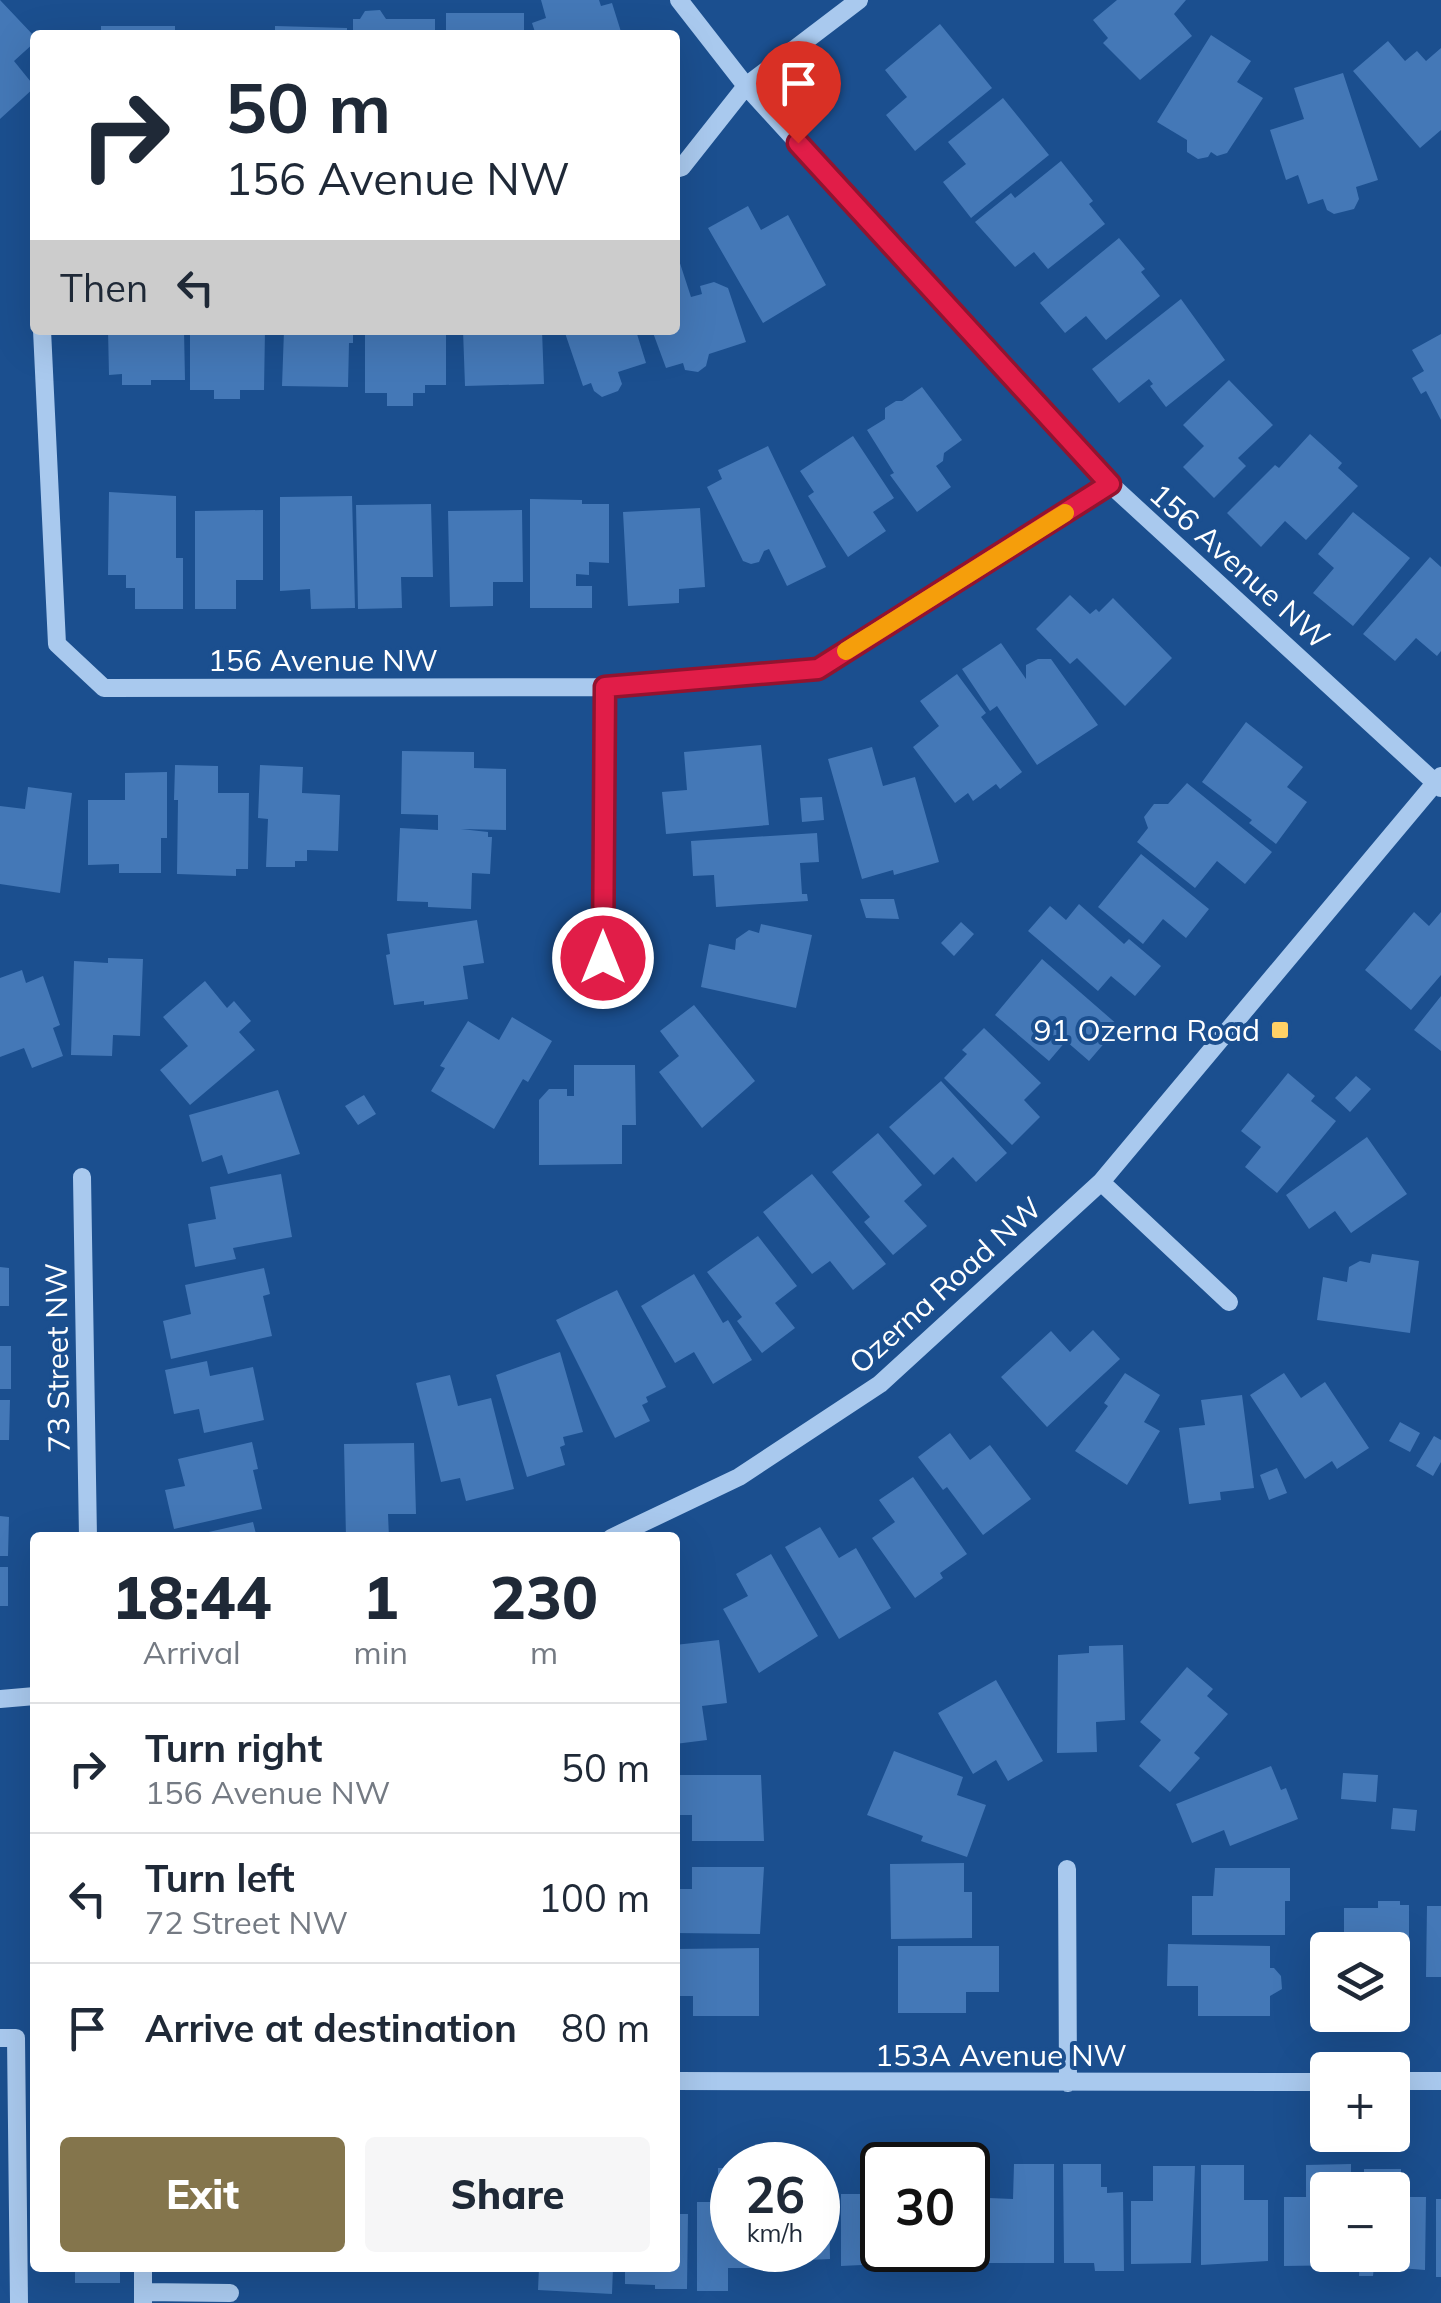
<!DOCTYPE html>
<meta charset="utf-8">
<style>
body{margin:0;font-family:Mulish,sans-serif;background:#f6f6f7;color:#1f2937;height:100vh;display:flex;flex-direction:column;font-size:38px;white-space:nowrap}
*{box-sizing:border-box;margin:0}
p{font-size:32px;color:#747a83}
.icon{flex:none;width:55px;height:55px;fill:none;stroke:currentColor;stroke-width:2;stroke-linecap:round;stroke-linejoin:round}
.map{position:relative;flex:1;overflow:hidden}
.details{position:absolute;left:30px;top:1532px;width:650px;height:740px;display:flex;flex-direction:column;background:#fff;border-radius:10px;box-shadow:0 10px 40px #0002}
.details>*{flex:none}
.hud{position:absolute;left:30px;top:30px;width:650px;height:305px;border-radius:10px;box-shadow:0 10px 40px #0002;background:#fff;color:#1f2937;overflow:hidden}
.fabs{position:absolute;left:1310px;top:1932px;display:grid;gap:20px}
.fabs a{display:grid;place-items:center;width:100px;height:100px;border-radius:10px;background:#fff;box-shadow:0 10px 40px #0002;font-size:50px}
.speed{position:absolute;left:710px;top:2142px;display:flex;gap:20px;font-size:50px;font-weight:700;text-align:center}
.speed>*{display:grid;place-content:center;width:130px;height:130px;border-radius:50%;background:#fff;box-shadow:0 10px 40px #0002;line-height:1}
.speed small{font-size:25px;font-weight:400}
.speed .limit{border:5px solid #111;border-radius:15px;background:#fff;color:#111}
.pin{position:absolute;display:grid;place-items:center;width:85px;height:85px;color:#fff;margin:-102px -42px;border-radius:50% 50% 50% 0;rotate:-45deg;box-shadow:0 0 10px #0007}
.pin .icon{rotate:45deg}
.me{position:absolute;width:110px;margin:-55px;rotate:0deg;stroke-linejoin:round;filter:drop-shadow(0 0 8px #0008)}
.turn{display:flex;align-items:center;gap:35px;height:210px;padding:0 30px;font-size:45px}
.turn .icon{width:130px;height:130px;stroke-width:2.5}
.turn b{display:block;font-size:70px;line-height:85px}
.then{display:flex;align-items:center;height:95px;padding:0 30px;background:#0003;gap:20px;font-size:38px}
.eta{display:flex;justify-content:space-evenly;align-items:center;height:170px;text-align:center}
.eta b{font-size:60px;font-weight:800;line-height:70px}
.primary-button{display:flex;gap:20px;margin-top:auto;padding:20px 30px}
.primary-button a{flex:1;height:115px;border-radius:10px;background:#84754c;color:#fff;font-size:40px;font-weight:800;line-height:115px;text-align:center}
.primary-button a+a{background:#f6f6f7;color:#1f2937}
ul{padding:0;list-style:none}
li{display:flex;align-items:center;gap:30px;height:130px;padding:0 30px;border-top:2px solid #e0e1e3}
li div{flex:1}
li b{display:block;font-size:38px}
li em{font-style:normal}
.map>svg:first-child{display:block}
</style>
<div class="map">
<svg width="1441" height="2303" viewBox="0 0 1441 2303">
<rect width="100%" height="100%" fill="#1b4f8f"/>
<!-- building -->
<path fill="#4478b7" d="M0 0 35 37V42L14 61 35 87 0 119Z
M541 0H599L601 6 612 3 622 35H536L532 23 546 18Z
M1117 0H1186L1174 14 1192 36 1140 80 1103 43 1108 38 1093 20Z
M380 10 386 19H435V35H353V19H360L365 11Z
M446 13H524V35H446Z
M940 24 992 88 915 151 886 115 907 97 885 70Z
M101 26H175V35H101Z
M275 26 347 28V35H275Z
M193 30H262V35H193Z
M1211 35 1251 61 1237 82 1263 98 1227 153 1217 156 1211 152 1208 157 1198 159 1187 152V140L1157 122Z
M1388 41 1405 61 1417 51 1426 61 1441 48V130L1420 148 1353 71Z
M1343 73 1378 180 1356 187 1359 199 1354 209 1334 214 1327 210 1323 199 1308 204 1298 175 1286 180 1270 130 1304 119 1294 88Z
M1003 98 1049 155 971 218 943 182 966 164 948 142Z
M1061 161 1093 201 1089 204 1105 224 1048 269 1034 252 1015 267 975 222 1011 193 1015 198Z
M748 206 761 230 788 215 826 285 763 323 708 228Z
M1119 238 1145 269 1141 272 1160 296 1106 340 1086 316 1065 333 1040 303Z
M676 251 691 297 702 294 700 286 714 282 728 288 746 342 709 354 706 366 698 372 685 370 683 363 666 368 652 330H675Z
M1181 299 1225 360 1166 407 1150 386 1153 384 1149 379 1119 403 1092 369Z
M108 330H184L185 380H151V385H122V374L109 375Z
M190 330H265L264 390H240V399H214V390H190Z
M284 330H353V343H349L348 387 282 386Z
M365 330H446V385H425V393H413V406H387V393H365Z
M463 330H542L544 384 465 386Z
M564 330H648L637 334 646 363 618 372 622 384 618 391 602 397 594 391 591 383 583 386Z
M1441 334V420L1426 391 1421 394 1412 378 1424 371 1412 350Z
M1229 380 1273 425 1238 458 1246 466 1214 498 1183 467 1204 446 1183 425Z
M922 387 962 440 944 453 943 461 936 466 951 487 917 512 890 475 894 473 867 430 885 419V408L896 401H902Z
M1310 434 1342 463 1338 468 1358 486 1306 540 1285 521 1261 547 1227 513 1275 465 1279 468Z
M853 436 894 498 873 512 886 531 848 557 808 496 814 492 800 471Z
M768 446 826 567 787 586 769 549 764 551 759 562 751 564 743 561 707 487 722 479 718 470Z
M109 492 176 496V558H183V609H135V588H126V575H108Z
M352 496 355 608 311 609 310 589 280 591V497Z
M530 499 582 500V504H609V563L589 562V575L576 574V586H592V608H530Z
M431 504 433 577H401L402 608 358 609 356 505Z
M700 508 705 587 679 589V603L628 606 623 512Z
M263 510V580H236V609H195V511Z
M522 510 523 582H493V606L450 607 448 511Z
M1353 512 1410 558 1353 626 1313 593 1334 568 1318 554Z
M1430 557 1441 567V651L1437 656 1416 638 1395 661 1363 634Z
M1070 595 1090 614 1096 609 1099 612 1113 598 1172 658 1125 706 1077 658 1070 664 1036 629Z
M1001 643 1026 679V665L1038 659H1051L1098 725 1037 765 997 706 990 711 962 669Z
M957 674 986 713 981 717 1022 772 1000 789 996 784 973 801 968 793 955 803 913 747 939 726 920 701Z
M1246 722 1303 767 1287 787 1307 802 1276 844 1249 823 1252 820 1202 782Z
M761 745 769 825 666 834 662 792 687 790 684 752Z
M872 747 883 786 915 777 939 862 894 875 893 870 862 879 828 759Z
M402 751 474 752V768L506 769V830L461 829 488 832V837H492L490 874 472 873 471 909 428 907V902L397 901 400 828 438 830V815L401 814Z
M175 765 218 766V793H249L248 869H236V876L177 874 178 800H174Z
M260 765 303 767 302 793 340 795 338 851 307 850V861H295V867H266L268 819 258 818Z
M167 772V838H161V873H119V864L88 865V800H125V773Z
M1187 783 1272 852 1245 884 1217 861 1195 888 1137 842 1148 828 1144 817 1154 804H1168Z
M28 787 72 793 60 893 0 884V806L25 809Z
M822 797 824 820 802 822 800 798Z
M817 833 819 862 800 863 802 894H807L808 901 716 907 714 875 693 876 691 841Z
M1141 854 1209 909 1186 938 1163 919 1143 944 1098 907Z
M860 899H894L899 919 866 918Z
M1079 904 1124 944 1129 939 1161 966 1135 996 1111 976 1098 991 1028 931 1050 906 1066 920Z
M1414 912 1429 926 1441 912V975L1411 1010 1365 970Z
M477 920 484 963 463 966 468 999 424 1005V1001L394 1005 386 955 390 954 387 934Z
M961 922 974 934 954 956 941 943Z
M761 924 812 935 796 1008 701 987 709 944 735 950 736 939 749 930 759 933Z
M108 958 143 959 140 1036 113 1035 112 1056 71 1055 74 961 108 963Z
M1042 959 1119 1026 1089 1061 1066 1041 1049 1061 995 1015Z
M22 970 26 983 43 976 60 1025 53 1028 63 1056 32 1068 24 1048 0 1057V978Z
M205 981 227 1008 234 1001 251 1021 239 1032 255 1050 190 1105 160 1070 188 1046 163 1017Z
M1441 996V1051L1414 1030Z
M694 1005 755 1081 702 1128 659 1072 679 1056 660 1031Z
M512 1017 552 1041 528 1082 523 1079 494 1129 431 1091 445 1068 440 1066 468 1021 499 1040Z
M984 1028 1041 1083 1024 1100 1040 1117 1012 1145 944 1078 967 1054 962 1050Z
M574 1065H635L636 1125H622V1164L539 1165V1100L549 1089H567V1096H574Z
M1288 1073 1315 1096 1311 1101 1336 1121 1277 1193 1245 1167 1261 1147 1241 1131Z
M1356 1076 1371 1089 1350 1112 1335 1098Z
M941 1081 1007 1153 976 1182 953 1157 934 1175 889 1127Z
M278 1090 300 1154 228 1174 222 1155 202 1162 189 1115Z
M364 1095 376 1114 358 1125 345 1106Z
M878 1133 922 1185 904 1201 927 1226 893 1255 864 1222 870 1217 832 1172Z
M1367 1137 1407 1194 1351 1233 1335 1211 1309 1229 1286 1195Z
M281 1174 292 1237 233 1248 236 1259 195 1267 188 1224 216 1219 210 1187Z
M812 1174 886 1264 853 1290 830 1261 812 1274 763 1212Z
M758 1236 797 1286 775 1303 795 1328 762 1353 737 1321 742 1317 707 1272Z
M1372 1254 1419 1261 1410 1333 1317 1320 1323 1277 1347 1282 1349 1267 1360 1261 1370 1263Z
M0 1267 9 1268V1306H0Z
M264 1268 270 1294 263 1296 272 1336 171 1359 163 1321 191 1314 185 1285Z
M694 1274 723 1323 728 1320 752 1360 713 1384 694 1352 675 1363 641 1306Z
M617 1290 666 1387 646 1397 648 1402 642 1405 650 1421 615 1438 556 1320Z
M1093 1330 1120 1359 1047 1427 1001 1377 1051 1331 1070 1352Z
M0 1346H11V1389H0Z
M560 1352 583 1432 563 1437 565 1445 560 1447 565 1465 527 1477 496 1375Z
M207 1361 210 1376 253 1367 264 1420 204 1433 199 1409 174 1414 165 1370Z
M1125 1373 1160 1395 1144 1422 1160 1431 1127 1485 1075 1451 1108 1406 1104 1403Z
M1284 1373 1301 1398 1325 1382 1369 1448 1337 1469 1332 1461 1305 1479 1250 1395Z
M450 1375 458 1406 491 1398 514 1489 466 1501 460 1478 441 1482 416 1383Z
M1242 1395 1254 1488 1220 1492 1221 1500 1189 1504 1179 1428 1205 1425 1201 1400Z
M0 1400H10L9 1440H0Z
M1400 1422 1420 1433 1410 1452 1389 1441Z
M950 1433 970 1460 990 1445 1031 1499 983 1535 947 1487 943 1490 918 1457Z
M1434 1436 1441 1440V1462L1433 1476 1416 1466Z
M252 1442 258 1469 253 1470 262 1509 174 1529 165 1490 185 1486 178 1459Z
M414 1443 416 1514H388L389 1538H346L344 1444Z
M1277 1468 1287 1493 1269 1500 1260 1475Z
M913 1477 967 1554 940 1573 943 1578 915 1598 872 1538 895 1522 879 1500Z
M0 1516 9 1517 8 1556H0Z
M253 1522 257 1538H191V1536Z
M820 1527 839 1558 856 1548 891 1608 839 1639 785 1547Z
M771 1554 818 1636 759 1673 723 1609 748 1596 736 1574Z
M0 1567H8V1606H0Z
M719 1640 727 1703 702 1706 707 1740 675 1744V1645Z
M1123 1645 1125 1720 1096 1722 1097 1752 1057 1753 1058 1655 1089 1653V1646Z
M1187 1667 1213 1689 1207 1696 1228 1714 1194 1753 1200 1758 1170 1792 1139 1766 1161 1740 1140 1722Z
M996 1680 1043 1761 1008 1781 996 1760 973 1774 938 1713Z
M894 1751 963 1777 957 1795 986 1805 967 1857 921 1841 923 1836 867 1815Z
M1271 1766 1281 1790 1286 1788 1298 1819 1230 1846 1224 1830 1192 1843 1176 1804Z
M1343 1773 1378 1775 1376 1802 1341 1799Z
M675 1775H761L764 1841H692V1815H675Z
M1393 1808 1417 1810 1415 1831 1391 1829Z
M964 1863V1892H972V1938L891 1939 890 1864Z
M692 1867H764L760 1934 675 1933V1889H692Z
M1215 1868H1290V1901H1285V1935H1192V1896H1213Z
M1378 1901H1400V1905H1409V1976H1392V1950H1344V1908H1378Z
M1427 1906H1441V1977H1426Z
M1168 1944 1270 1946V1968H1274L1281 1976 1282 1989 1270 1996V2016H1198V1986H1167Z
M898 1946H999V1992H966V2013H898Z
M759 1948V2016H693V1996H675V1949Z
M1014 2164H1054V2263H988L989 2198 1013 2199Z
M1063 2164H1101V2187H1107V2193L1123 2192 1124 2271H1095L1094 2263H1064Z
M1351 2164V2190H1328V2255H1352V2265L1284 2266V2197H1306V2165Z
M866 2165H882V2250H904V2263L841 2266V2194H866Z
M1201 2165H1244V2200H1268V2261L1201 2265Z
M1153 2166H1195L1191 2263 1131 2264V2201H1153Z
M718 2168H732V2250H757V2268H728V2291H697V2202H718Z
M1364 2169H1401V2197H1426L1425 2270 1374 2266 1373 2276H1359L1360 2255H1392V2190H1364Z
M818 2199H829L830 2259 766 2262V2250H818Z
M1436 2199H1441V2277H1436Z
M968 2200 976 2201 975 2264 917 2265V2250H968Z
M675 2214H688L687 2289H655V2285L625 2284V2268H675Z
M75 2268H120V2283H75Z
M539 2268H613L612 2294 538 2290Z"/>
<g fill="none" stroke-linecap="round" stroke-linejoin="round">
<!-- minor -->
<path stroke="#a9c9ee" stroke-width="18" d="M679 0 746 86 1110 484 1441 788
M675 169 682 167 746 86 859 0
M42 330 57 644 104 688 605 687 818 669 1110 484
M603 958 605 687
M82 1177 88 1538
M1101 1182 1229 1302
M611 1538 739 1477 880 1384 1101 1182 1441 776
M0 1699 35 1696
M1067 1869 1068 2083
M0 2038H16L19 2303
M675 2081 1328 2082
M1392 2081H1441
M143 2292 230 2293
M143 2302V2268"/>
</g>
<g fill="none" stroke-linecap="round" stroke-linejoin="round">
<defs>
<path id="route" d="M603 958 605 687 818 669 1110 484 798 143"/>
</defs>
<!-- route casing -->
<use href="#route" stroke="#92132f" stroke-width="25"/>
<!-- route -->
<use href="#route" stroke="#e11d48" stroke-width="18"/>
<!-- slow -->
<path stroke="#f59e0b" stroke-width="18" d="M846 651 1065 513"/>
</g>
<!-- markers -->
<rect fill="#ffd166" stroke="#1b4f8f" stroke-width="4" x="1270" y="1020" width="20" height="20" rx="5"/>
<g text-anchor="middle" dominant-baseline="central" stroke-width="8" stroke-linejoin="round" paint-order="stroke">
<!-- street labels -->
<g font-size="30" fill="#fff" stroke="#1b4f8f">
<text transform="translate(1240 566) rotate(42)">156 Avenue NW</text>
<text x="323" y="660">156 Avenue NW</text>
<text transform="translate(945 1285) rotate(-42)">Ozerna Road NW</text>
<text transform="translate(57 1358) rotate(-91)">73 Street NW</text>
<text x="1001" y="2055">153A Avenue NW</text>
</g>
<!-- poi labels -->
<g font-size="30" fill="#fff" stroke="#1b4f8f" text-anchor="end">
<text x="1260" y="1030">91 Ozerna Road</text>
</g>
</g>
</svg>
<div class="fabs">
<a><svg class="icon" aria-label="layers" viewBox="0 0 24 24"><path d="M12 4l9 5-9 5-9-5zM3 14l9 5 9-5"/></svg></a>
<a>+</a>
<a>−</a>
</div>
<div class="speed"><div>26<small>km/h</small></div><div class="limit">30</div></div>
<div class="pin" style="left:798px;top:143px;background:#d93025"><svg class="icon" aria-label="arrive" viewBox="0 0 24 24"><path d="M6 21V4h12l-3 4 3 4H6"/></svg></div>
<svg class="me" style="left:603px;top:958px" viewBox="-20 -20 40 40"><circle r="17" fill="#e11d48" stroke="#fff" stroke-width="3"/><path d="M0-11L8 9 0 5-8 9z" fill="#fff"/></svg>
<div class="hud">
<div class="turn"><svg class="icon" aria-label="right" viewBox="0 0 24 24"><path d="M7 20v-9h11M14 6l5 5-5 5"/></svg><div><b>50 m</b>156 Avenue NW</div></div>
<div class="then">Then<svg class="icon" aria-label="left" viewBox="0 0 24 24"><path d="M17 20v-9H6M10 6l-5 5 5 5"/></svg></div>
</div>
<section class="details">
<div class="eta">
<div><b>18:44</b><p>Arrival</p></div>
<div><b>1</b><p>min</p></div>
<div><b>230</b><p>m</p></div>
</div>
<ul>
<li><svg class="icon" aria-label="right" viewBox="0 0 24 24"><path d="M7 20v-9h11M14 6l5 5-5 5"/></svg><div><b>Turn right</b><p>156 Avenue NW</p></div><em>50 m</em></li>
<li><svg class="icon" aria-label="left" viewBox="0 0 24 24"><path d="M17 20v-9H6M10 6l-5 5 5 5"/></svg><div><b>Turn left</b><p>72 Street NW</p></div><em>100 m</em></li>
<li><svg class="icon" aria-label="arrive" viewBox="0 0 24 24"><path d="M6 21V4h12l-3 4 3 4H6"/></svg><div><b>Arrive at destination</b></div><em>80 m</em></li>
</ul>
<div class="primary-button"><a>Exit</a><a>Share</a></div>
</section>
</div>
